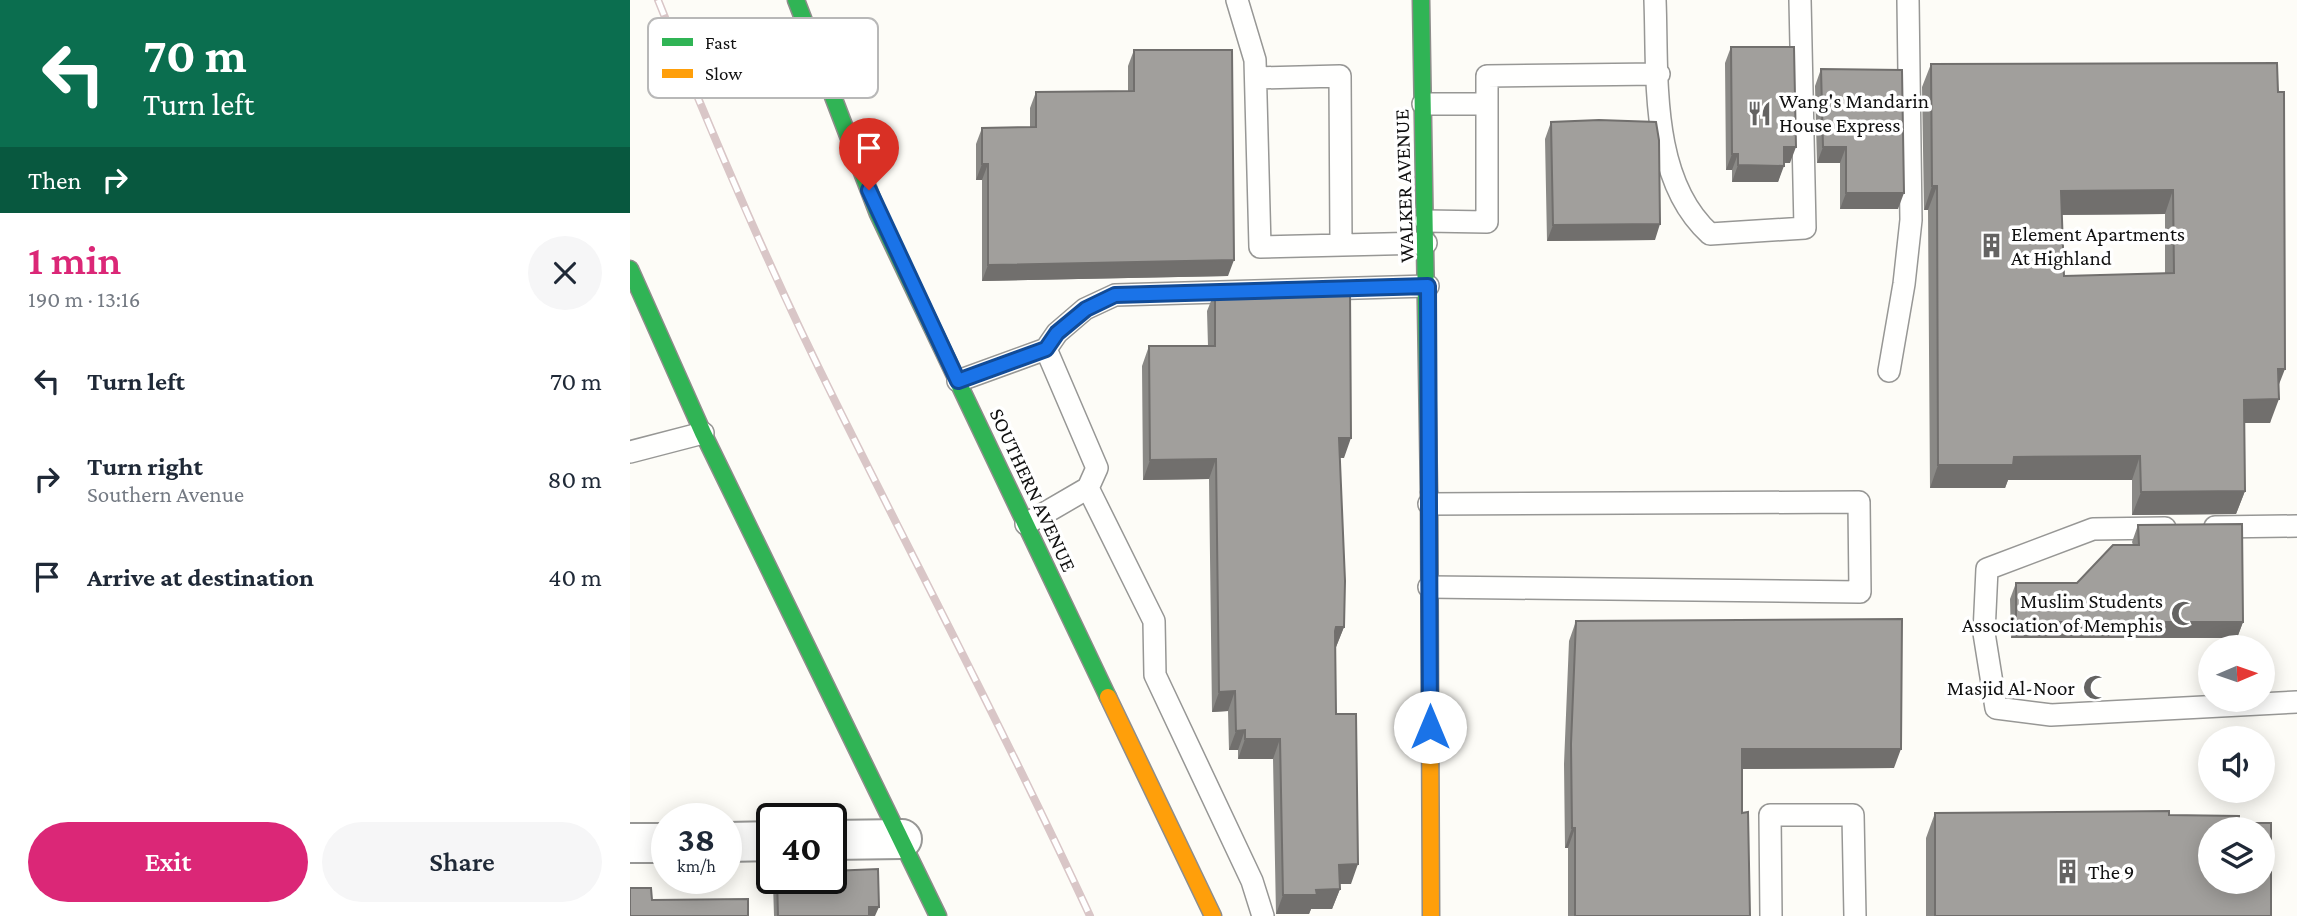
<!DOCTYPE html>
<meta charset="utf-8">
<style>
body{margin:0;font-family:"Crimson Pro",serif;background:#f6f6f7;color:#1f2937;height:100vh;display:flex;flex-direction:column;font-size:26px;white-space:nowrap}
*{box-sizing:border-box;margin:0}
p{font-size:23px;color:#747a83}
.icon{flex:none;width:38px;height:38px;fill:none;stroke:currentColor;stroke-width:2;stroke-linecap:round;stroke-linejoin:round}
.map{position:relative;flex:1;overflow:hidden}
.drawer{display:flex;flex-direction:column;background:#fff;width:630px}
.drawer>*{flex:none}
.top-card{background:#0b6e4f;color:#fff;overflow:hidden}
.needle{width:46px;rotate:88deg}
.buttons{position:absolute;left:1568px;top:635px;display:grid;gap:14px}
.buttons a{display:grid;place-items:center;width:77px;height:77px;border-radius:50%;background:#fff;box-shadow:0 4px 18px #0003;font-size:35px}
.speed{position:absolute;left:21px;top:803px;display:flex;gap:14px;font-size:35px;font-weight:700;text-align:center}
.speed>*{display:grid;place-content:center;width:91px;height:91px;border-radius:50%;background:#fff;box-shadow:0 4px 18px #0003;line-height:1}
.speed small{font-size:18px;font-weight:400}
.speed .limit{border:4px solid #111;border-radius:10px;background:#fff;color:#111}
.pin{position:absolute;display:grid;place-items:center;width:60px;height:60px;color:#fff;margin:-72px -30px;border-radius:50% 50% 50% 0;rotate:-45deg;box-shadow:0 0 7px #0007}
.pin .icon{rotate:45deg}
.me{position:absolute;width:77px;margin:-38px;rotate:0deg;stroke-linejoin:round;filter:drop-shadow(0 0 5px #0008)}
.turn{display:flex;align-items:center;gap:24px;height:147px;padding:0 28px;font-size:32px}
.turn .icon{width:91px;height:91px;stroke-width:2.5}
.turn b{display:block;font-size:49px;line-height:60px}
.then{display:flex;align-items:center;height:66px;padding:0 28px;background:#0003;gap:14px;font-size:26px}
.round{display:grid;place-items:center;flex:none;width:74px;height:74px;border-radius:37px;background:#f6f6f7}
.headline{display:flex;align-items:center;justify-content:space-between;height:119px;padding:0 28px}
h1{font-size:42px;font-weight:600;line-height:52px;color:#db2777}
.action{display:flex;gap:14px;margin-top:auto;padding:14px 28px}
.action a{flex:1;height:80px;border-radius:42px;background:#db2777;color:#fff;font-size:28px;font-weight:600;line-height:80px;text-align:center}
.action a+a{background:#f6f6f7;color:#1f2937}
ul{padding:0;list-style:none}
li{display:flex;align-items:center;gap:21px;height:98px;padding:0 28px}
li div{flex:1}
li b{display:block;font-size:26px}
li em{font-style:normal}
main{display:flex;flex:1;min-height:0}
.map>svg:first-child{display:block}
</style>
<main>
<section class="drawer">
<div class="top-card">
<div class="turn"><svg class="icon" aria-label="left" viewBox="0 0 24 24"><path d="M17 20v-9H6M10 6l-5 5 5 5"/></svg><div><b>70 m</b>Turn left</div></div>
<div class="then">Then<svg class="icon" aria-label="right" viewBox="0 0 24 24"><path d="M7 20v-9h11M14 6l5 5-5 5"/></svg></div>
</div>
<div class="headline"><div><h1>1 min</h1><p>190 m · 13:16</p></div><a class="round"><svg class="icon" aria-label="close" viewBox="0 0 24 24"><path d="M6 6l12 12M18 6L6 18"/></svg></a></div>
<ul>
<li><svg class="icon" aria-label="left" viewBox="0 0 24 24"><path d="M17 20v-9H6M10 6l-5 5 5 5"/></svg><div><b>Turn left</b></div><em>70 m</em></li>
<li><svg class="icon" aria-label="right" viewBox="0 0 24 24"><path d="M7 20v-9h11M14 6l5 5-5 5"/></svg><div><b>Turn right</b><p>Southern Avenue</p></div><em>80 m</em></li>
<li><svg class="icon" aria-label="arrive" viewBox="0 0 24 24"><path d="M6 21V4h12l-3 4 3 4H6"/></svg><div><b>Arrive at destination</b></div><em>40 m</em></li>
</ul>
<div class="action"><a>Exit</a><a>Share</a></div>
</section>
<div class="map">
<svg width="1667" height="916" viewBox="0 0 1667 916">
<rect width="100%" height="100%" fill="#fdfcf7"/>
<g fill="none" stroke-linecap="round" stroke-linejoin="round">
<defs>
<path id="lane" d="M607 0 625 60 630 247 796 243
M1025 0C1028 76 1019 179 1080 234L1175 228 1170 0
M626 78 710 76 711 244
M793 104H857
M796 221 857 222V76L1029 74
M1259 371 1274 284 1281 220 1278 0
M328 381 416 349 427 333 455 309 485 295 798 286
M0 452 73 433
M458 488 524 621 525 675 622 881 633 916
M799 504 1229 502 1230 592 799 587
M396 524 458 488 467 468 416 349
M1585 527 1667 526
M1535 528 1463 529 1357 569 1354 633 1366 708 1421 715 1667 702
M1141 916 1140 815H1223L1225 916"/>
<path id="street" d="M201 840 272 839
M96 842 142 841
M0 843H37"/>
<path id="fast" d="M166 0 248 214 478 697
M791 0 799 492
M0 269 73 433 308 916"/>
<path id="slow" d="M799 492 801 916
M478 697 583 916"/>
</defs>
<!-- lane casing -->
<use href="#lane" stroke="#979795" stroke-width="24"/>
<!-- street casing -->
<use href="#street" stroke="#979795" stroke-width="42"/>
<!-- fast casing -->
<use href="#fast" stroke="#8e8d8b" stroke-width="19"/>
<!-- slow casing -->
<use href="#slow" stroke="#8e8d8b" stroke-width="19"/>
<!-- lane -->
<use href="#lane" stroke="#fffffe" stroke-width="21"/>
<!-- street -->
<use href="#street" stroke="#fffffe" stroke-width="38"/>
<!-- fast -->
<use href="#fast" stroke="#30b455" stroke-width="16"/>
<!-- slow -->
<use href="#slow" stroke="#ff9f0a" stroke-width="16"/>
<defs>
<path id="rail" d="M28 0C83 137 141 273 207 405 292 576 380 743 460 916"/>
</defs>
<!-- rail casing -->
<use href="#rail" stroke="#d9c6c7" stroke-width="8"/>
<!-- rail -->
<use href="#rail" stroke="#fff" stroke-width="5" stroke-dasharray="16" stroke-linecap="butt"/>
</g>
<!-- wall -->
<path fill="#8a8986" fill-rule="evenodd" d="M1101 47 1160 163H1154L1148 182H1102V170H1096L1095 63Z
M504 50 598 276 352 281V180H346V144L352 128 400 127V108L406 92 498 91V66Z
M1647 63 1648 386 1640 423H1614L1615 491 1606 514 1502 515V480H1378L1375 488H1300L1298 210H1294L1292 87 1301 64ZM1535 214V274L1434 276 1431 215Z
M1191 69 1268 209H1210V163H1187L1185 86Z
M921 122 1025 240 917 241 915 139Z
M585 291 714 458H710L714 627 706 647H705L706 714 721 884H709L710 889 702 909H681L679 914H646L643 759H608V750H599L598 711 582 712 579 479 513 480 512 366 519 346H578L577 311Z
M1508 525 1613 622 1607 638H1381L1380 599 1386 583H1447L1503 545 1502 542Z
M946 621 1264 768 1112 769V813L1120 916H938V848H935L934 764 939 641Z
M1305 813 1539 815 1609 823 1641 916H1296V838Z
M145 878H201L245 916H144L143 883Z"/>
<!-- shaded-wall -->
<path fill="#716f6d" d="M1154 147H1166L1160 163H1148Z
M1193 147H1216L1210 163H1187Z
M1102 154H1108L1102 170H1096Z
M352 164H358L352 180H346Z
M1108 165 1154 166 1148 182H1102Z
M1302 186H1307L1298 210H1294Z
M1543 190 1535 214 1422 215 1431 191Z
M1216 193H1274L1268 209H1210Z
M1030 224 1025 240 917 241 923 225Z
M604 260 598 276 352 281 358 265Z
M1648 369H1655L1646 392Z
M1649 399 1640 423H1605L1614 400Z
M709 438H721L714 458 702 457Z
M1510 456 1502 480H1378L1375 488H1300L1308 465 1384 457Z
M586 459 579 479 513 480 520 460Z
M1615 491 1606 514 1502 515 1511 492Z
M1386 622H1613L1607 638H1381Z
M706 627H714L706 647H699Z
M605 691 598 711 582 712 589 692Z
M615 730 608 750H599L606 731Z
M615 739H650L643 759H608Z
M1112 749H1271L1264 768 1105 769Z
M942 828H945L938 848H935Z
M728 864 721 884H701L709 865Z
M710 889 702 909H681L679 914H646L653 895 686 890Z
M239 907H249L245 916H235Z"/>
<!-- building -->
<path fill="#a19f9c" stroke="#716f6d" stroke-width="2" fill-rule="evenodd" d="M1101 47H1164L1166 147H1154V166L1108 165V154H1102Z
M504 50H602L604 260 358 265V164H352V128L406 127V92L504 91Z
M1647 63 1648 92H1654L1655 369H1648L1649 399 1614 400 1615 491 1511 492 1510 456 1384 457 1383 465H1308L1307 186H1302L1301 64ZM1543 190 1544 273 1434 276 1431 191Z
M1191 69 1272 70 1274 193H1216V147H1193Z
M969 120 1026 122 1029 140 1030 224 923 225 921 122Z
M585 291H720L721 438H709L715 581 714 627H706L705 631 706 714H726L728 864 709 865 710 889 686 890 687 895H653L650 739H615V730L606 731 605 691 589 692 586 459 520 460 519 346H585Z
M1612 524 1613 622H1386V583H1447L1483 545H1509L1508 525Z
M1272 619 1271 749H1112V813L1118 812 1120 916H945V828H942L941 744 946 621Z
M1539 811V815L1609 816V823H1641V916H1305V813ZM1580 830H1633V882H1580Z
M248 869 249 907H239V916H148L147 878H201V871Z
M0 888H21L22 900 118 899V916H0Z"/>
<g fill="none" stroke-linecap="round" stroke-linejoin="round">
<defs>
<path id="route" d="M239 190 328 381 416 349 427 333 456 309 485 295 798 286 800 727"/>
</defs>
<!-- route casing -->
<use href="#route" stroke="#114b97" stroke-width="18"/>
<!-- route -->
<use href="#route" stroke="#1a73e8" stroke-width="12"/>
</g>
<!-- icons -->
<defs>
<symbol id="restaurant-bare" viewBox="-9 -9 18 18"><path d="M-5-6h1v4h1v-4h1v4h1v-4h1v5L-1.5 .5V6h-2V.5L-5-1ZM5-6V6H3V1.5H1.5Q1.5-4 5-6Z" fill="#646362" stroke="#fff" stroke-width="2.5" paint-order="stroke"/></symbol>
<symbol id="building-bare" viewBox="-9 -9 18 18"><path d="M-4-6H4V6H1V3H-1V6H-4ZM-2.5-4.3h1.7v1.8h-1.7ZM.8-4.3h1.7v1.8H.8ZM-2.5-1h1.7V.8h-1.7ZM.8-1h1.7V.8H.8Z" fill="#646362" stroke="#fff" stroke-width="2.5" paint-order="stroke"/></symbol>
<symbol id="mosque-bare" viewBox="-9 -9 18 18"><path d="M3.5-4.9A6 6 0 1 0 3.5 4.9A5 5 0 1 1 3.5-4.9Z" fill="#646362" stroke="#fff" stroke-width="2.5" paint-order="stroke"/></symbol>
</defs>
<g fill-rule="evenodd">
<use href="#restaurant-bare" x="1112" y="96" width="35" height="35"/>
<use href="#building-bare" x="1344" y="228" width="35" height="35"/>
<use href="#mosque-bare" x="1536" y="596" width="35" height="35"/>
<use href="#mosque-bare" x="1448" y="670" width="35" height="35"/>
<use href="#building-bare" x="1420" y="854" width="35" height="35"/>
</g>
<g text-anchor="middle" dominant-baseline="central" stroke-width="7" stroke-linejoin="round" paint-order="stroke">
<!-- poi labels -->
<g font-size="21" fill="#111" stroke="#fff" text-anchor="start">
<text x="1149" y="101">Wang's Mandarin<tspan x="1149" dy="24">House Express</tspan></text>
<text x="1381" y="234">Element Apartments<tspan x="1381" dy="24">At Highland</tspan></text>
<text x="1533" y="601" text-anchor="end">Muslim Students<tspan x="1533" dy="24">Association of Memphis</tspan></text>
<text x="1445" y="688" text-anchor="end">Masjid Al-Noor</text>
<text x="1458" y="872">The 9</text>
</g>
<!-- street labels -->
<g font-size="21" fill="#111" stroke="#fff">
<text transform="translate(774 186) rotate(-92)">WALKER AVENUE</text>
<text transform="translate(403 490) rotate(65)">SOUTHERN AVENUE</text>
</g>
</g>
<!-- legend -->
<rect x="18" y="18" width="230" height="80" rx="10" fill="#fff" stroke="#b8b8b8" stroke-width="2"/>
<rect x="32" y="38" width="31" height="8" fill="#30b455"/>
<rect x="32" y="69" width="31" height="9" fill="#ff9f0a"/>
<g font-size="19" fill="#111">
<text x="75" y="49">Fast</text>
<text x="75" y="80">Slow</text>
</g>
</svg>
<div class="buttons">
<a><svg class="needle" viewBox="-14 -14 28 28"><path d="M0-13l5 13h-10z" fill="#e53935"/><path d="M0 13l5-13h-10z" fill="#747a83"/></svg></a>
<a><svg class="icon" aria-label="sound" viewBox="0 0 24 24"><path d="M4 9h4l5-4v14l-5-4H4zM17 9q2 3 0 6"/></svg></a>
<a><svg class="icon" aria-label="layers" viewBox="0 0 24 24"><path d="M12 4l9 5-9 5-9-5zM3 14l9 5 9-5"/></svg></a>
</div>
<div class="speed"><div>38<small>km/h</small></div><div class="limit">40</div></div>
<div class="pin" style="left:239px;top:190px;background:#d93025"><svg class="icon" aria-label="arrive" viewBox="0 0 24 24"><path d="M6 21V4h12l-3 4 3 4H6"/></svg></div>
<svg class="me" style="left:800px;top:727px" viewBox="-20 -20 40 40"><circle r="19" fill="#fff"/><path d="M0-13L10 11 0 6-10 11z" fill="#1a73e8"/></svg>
</div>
</main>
